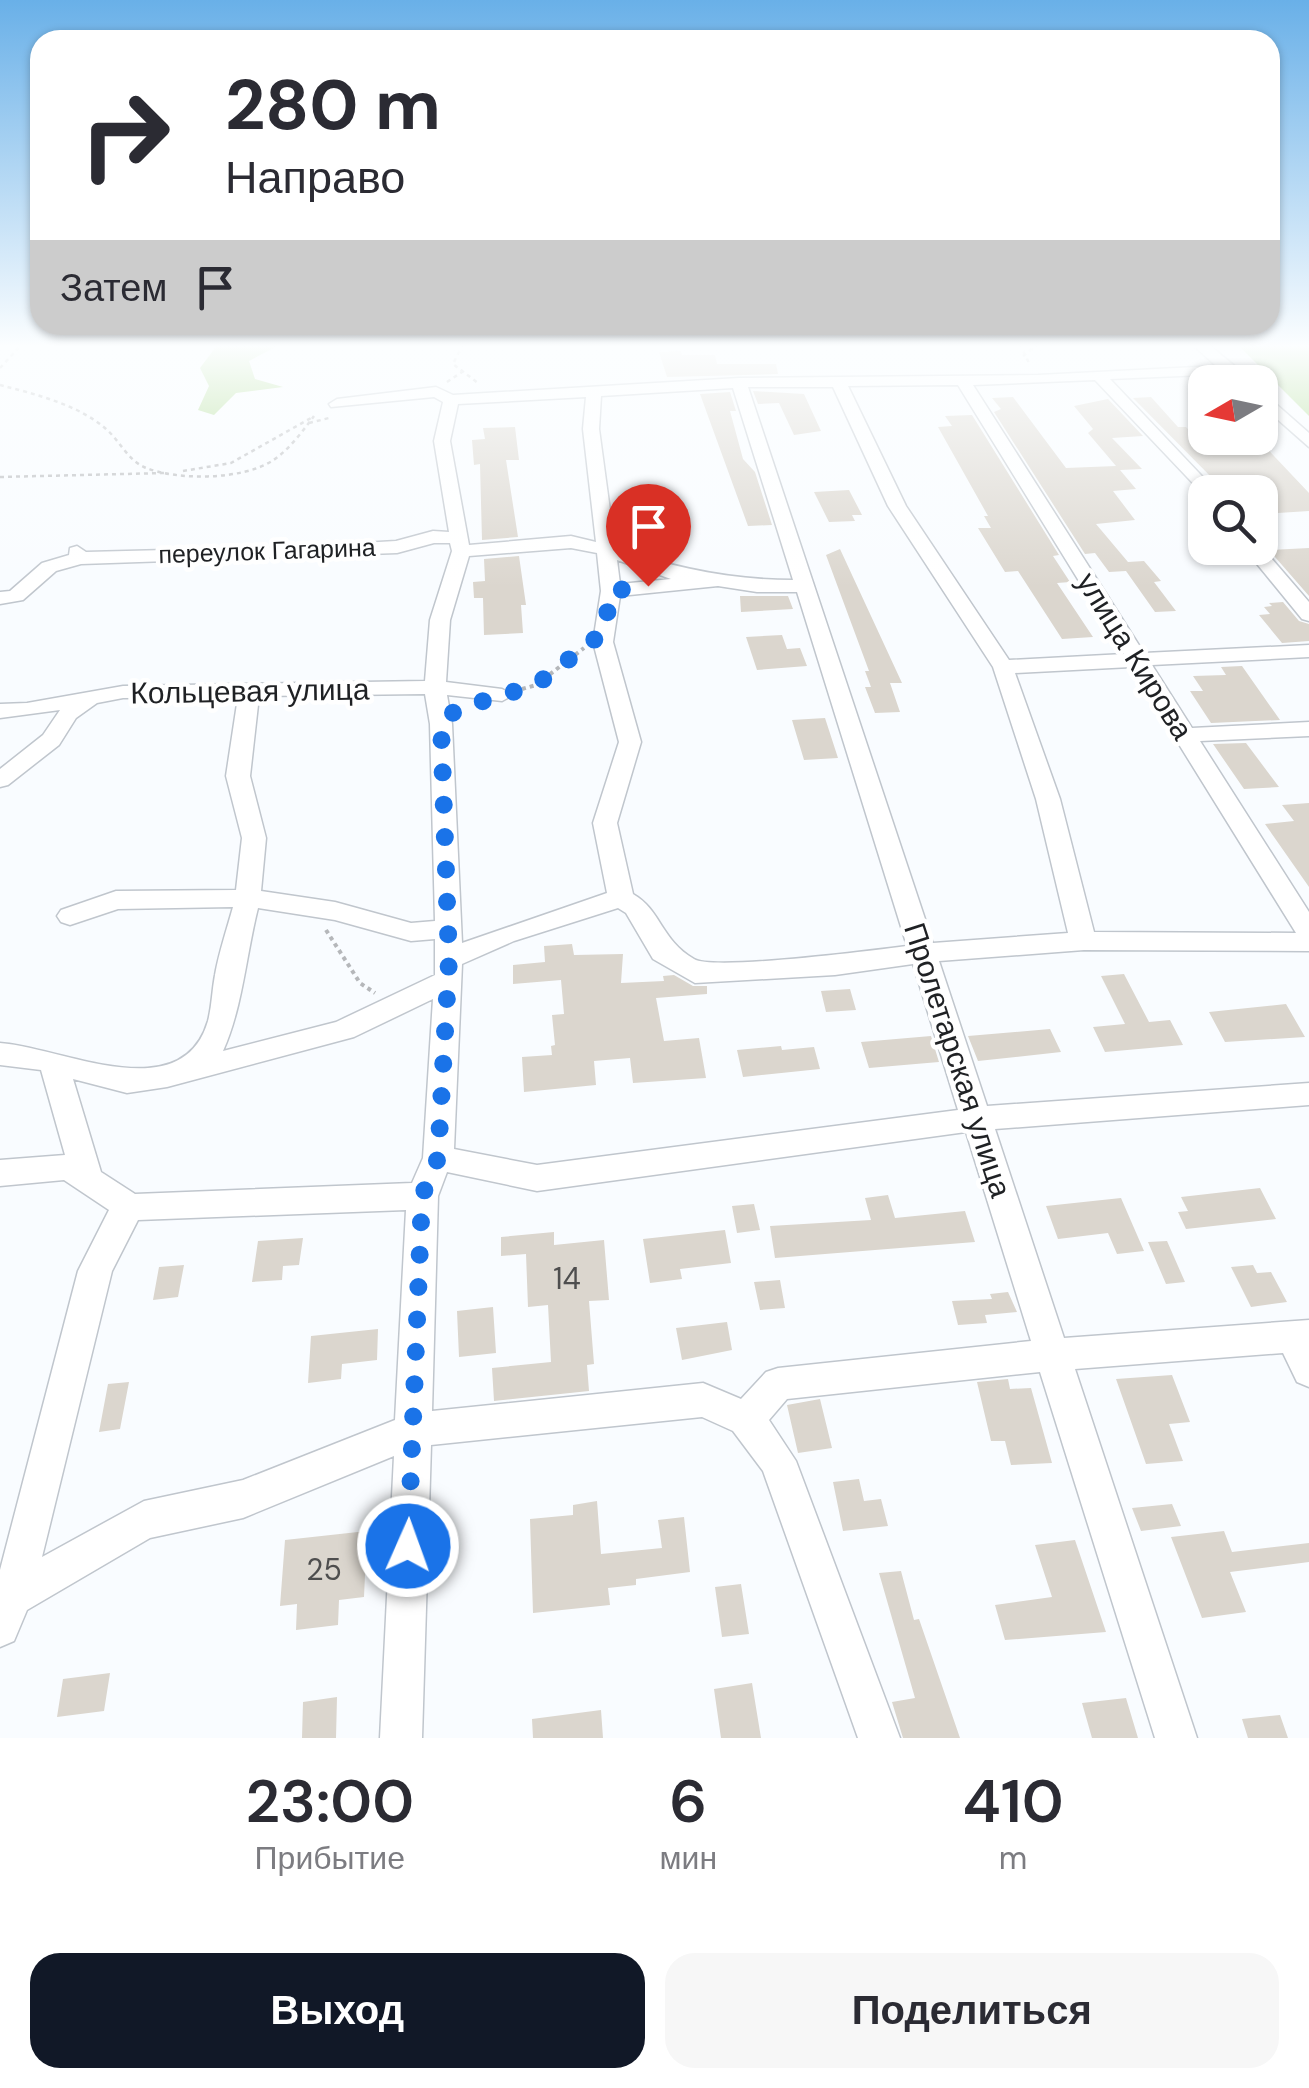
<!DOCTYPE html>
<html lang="ru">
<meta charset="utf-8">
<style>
body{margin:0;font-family:"DM Sans",sans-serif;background:#f7f7f7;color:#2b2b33;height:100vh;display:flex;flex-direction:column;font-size:38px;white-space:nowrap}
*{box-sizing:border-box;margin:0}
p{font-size:32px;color:#7c7c81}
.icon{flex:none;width:55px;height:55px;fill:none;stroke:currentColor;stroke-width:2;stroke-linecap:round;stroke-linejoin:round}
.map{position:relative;height:1738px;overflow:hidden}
.sheet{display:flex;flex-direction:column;background:#fff;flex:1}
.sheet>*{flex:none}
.banner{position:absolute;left:30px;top:30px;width:1250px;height:305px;border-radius:30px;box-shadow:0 2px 8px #0004;background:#fff;color:#2b2b33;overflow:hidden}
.needle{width:65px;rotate:261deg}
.buttons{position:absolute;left:1188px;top:365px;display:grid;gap:20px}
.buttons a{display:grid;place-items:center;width:90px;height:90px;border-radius:20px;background:#fff;box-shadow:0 2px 8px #0004;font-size:50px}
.pin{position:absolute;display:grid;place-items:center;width:85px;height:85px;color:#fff;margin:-102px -42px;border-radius:50% 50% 50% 0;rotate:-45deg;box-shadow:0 0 10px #0007}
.pin .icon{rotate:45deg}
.me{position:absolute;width:110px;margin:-55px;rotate:2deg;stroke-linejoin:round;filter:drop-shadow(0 0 8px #0008)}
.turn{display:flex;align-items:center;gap:35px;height:210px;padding:0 30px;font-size:45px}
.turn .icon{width:130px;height:130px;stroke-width:2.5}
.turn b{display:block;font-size:70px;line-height:85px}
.then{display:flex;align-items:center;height:95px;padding:0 30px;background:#0003;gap:20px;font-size:38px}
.eta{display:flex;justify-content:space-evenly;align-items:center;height:170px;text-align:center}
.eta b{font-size:60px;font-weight:600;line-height:70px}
.cta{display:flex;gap:20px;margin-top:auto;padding:20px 30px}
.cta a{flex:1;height:115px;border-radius:30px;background:#111827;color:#fff;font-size:40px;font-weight:600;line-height:115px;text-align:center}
.cta a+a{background:#f7f7f7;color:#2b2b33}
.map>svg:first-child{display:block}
</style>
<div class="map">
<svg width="1309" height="1738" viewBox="0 0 1309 1738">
<rect width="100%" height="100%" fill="#f9fcff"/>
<!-- forest -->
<path fill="#a2d67f" d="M218 344H281L249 361 255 379 283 387 236 393 214 415 198 410 209 386 200 368Z
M1237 344H1309V416Z"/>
<!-- building -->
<path fill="#dbd6ce" d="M681 351 682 355H715L717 364H776L778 374 667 377 659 352Z
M753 391 804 394 821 431 794 435 779 403 758 404Z
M730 392 736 411H730L743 459 755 472 772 525 748 526 700 394Z
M1013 397 1066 468 1116 466 1088 433 1093 429 1074 406 1108 399 1143 436 1112 438 1142 469 1120 470 1136 489 1113 491 1135 520 1096 524 1128 562 1144 561 1161 581 1154 582 1176 611 1155 612 1126 571 1109 572 1095 553 1085 554 994 412 1001 409 992 398Z
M1151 397 1178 427H1186L1196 438H1257L1309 493V511L1260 514V488L1224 490 1133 398Z
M972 415 1059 555 1053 556 1070 582 1057 583 1093 637 1062 639 1018 571 1005 572 978 528H991L984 516H988L938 427 952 426 945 416Z
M515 427 519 460H506L518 537 482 540 480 464 474 465 472 440 485 439 483 428Z
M849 490 862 515H852L855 521 829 522 814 492Z
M1309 548V596L1269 550Z
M840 549 902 683H890L900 712 875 713 865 687H871L865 671H869L826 555Z
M519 556 526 605H521L523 633 484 635 483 598H474L473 582 485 581 484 559Z
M740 596H788L793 609 741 612Z
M1283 602 1299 621 1309 624V641L1282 643 1259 615 1270 614 1264 607 1272 606 1269 603Z
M782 635 787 649 800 648 807 666 757 670 746 637Z
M1242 666 1280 720 1211 723 1190 691H1203L1193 676 1226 675 1221 667Z
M825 718 838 758 804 760 792 720Z
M1246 743 1279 787 1244 789 1213 744Z
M1309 803V887L1265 824 1294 821 1282 805Z
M572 944 574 955 623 954 621 983 664 981 663 976 674 975 693 986H707V994L656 998 664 1041 699 1038 706 1078 633 1083 630 1058 594 1061 596 1085 524 1092 522 1057 552 1055 551 1046 555 1045 552 1015 564 1014 561 980 513 984V965L545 962 544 946Z
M1124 974 1149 1022 1170 1020 1183 1045 1105 1052 1093 1027 1125 1024 1101 976Z
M850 989 856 1010 826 1012 821 991Z
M1286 1004 1305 1037 1225 1042 1209 1012Z
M1050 1029 1061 1052 978 1061 968 1036Z
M931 1036 939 1062 869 1068 861 1042Z
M781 1046 782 1050 814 1047 820 1069 743 1077 737 1050Z
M1260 1188 1276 1219 1186 1229 1178 1212 1188 1211 1181 1197Z
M888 1195 895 1218 965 1211 975 1242 775 1258 770 1226 871 1220 865 1198Z
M1121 1198 1144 1251 1117 1254 1108 1233 1058 1239 1046 1206Z
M754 1204 760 1230 737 1233 732 1206Z
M725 1230 731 1263 680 1269 682 1279 650 1283 643 1239Z
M554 1232V1245L604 1240 609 1300 589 1301 594 1364 587 1365 589 1391 494 1401 492 1368 551 1362 548 1305 528 1307 526 1254 501 1256V1237Z
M303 1238 299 1265 283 1266 282 1280 252 1282 258 1241Z
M1167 1241 1185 1282 1166 1284 1148 1242Z
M184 1265 178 1297 153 1300 159 1267Z
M1253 1265 1257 1273 1271 1272 1287 1302 1251 1307 1231 1267Z
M780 1280 785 1308 760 1310 754 1282Z
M1008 1292 1017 1312 985 1315 987 1323 958 1325 952 1301 992 1299 990 1294Z
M493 1307 496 1353 459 1357 457 1311Z
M727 1322 732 1350 682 1360 676 1328Z
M378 1329 377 1360 342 1364 341 1379 308 1383 311 1336Z
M1172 1375 1190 1422 1169 1424 1183 1461 1146 1464 1116 1379Z
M1008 1379 1010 1389 1031 1388 1052 1463 1011 1465 1005 1441H991L977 1382Z
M129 1382 120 1429 99 1432 108 1384Z
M820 1399 832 1448 798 1453 787 1405Z
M859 1479 864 1501 881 1499 888 1526 843 1531 833 1482Z
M597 1501 601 1554 662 1548 658 1520 684 1517 690 1572 636 1579V1585L608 1588 610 1605 533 1613 530 1519 573 1515V1505Z
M1172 1504 1181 1526 1141 1531 1132 1508Z
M367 1531 364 1597 339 1600 338 1625 296 1630 297 1604 280 1606 285 1540Z
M1224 1531 1232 1552 1309 1543V1562L1230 1572 1246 1612 1202 1618 1171 1537Z
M1075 1540 1106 1632 1005 1640 995 1605 1052 1597 1035 1545Z
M901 1571 914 1620 919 1619 960 1738H903L892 1702 915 1698 879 1573Z
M741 1584 749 1634 722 1637 715 1587Z
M110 1673 104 1711 57 1717 63 1679Z
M752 1683 761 1738H721L714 1689Z
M337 1697 336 1738H302L303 1702Z
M1126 1698 1138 1738H1092L1082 1703Z
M601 1710 603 1738H533L532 1719Z
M1280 1715 1288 1738H1248L1242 1719Z"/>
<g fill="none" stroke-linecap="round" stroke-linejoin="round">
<defs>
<path id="minor" d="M1192 344H1208L1254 382H1237L1227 374 1110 379 1217 492H1205V496L1095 380 973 385 1144 653 1309 645V657L1152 665 1192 728 1309 722V736L1200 741 1309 912V951L1084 950 939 961 987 1106 1309 1083V1105L995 1129 1064 1338 1309 1320V1387L1297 1382 1283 1353 1075 1369 1197 1738H1155L1040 1372 787 1399 769 1420 796 1461 900 1738H858L763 1471 733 1431 702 1417 431 1445 422 1738H380L394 1456 243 1518 150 1538 27 1610 14 1641 0 1647V1570L78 1271 109 1210 64 1180 0 1186V1160L65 1155 41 1070 0 1065V1043C61 1047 182 1110 208 1021 212 1006 212 990 215 975 219 952 227 929 233 907L118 909 70 925 61 922 57 916 61 910 116 891 236 890 242 838 226 776 238 697 123 698 97 703 76 718 59 745 8 785 0 787V769L43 735 60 710 0 718V704L27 703 123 686 425 681 430 620 452 551 450 543H434L397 553 81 564 56 571 23 600 0 604V592L10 591 42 563 69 555 70 548 77 546 86 552 292 547 396 541 433 531 449 532 434 441 443 402 434 397 331 407 329 404 337 399 436 387 453 395 739 378 1038 375 1216 366ZM958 385 1124 654 1009 660 906 506 848 386ZM748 387H833L888 506 993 667 1036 799 1068 933 933 943ZM733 388 793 580C730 580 673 568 615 547L599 429 601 396ZM586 397 583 429 596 542 571 536 469 545 450 441 458 404ZM571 548 597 553 601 591 593 642 619 742 593 823 607 893 462 943 452 724 447 695 502 701 513 695 502 689 446 682 450 620 469 556ZM617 560 671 579 620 584ZM718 586 757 592H797L907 946C876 950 713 971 694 959 661 940 661 910 633 894L617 823 641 742 613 642 620 596ZM1131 667 1296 933 1094 932 1060 799 1015 673ZM425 694 430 724 435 921 411 923 335 902 261 891 266 838 250 776 259 696ZM258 908 335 920 411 941 435 939V975L336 1022 223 1051C243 1006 246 955 258 908ZM618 908 626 913 653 959 695 983 835 975 913 964 958 1110 537 1165 454 1149 462 964 514 941ZM433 999 423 1158 412 1183 135 1194 101 1172 73 1079 127 1093 167 1087 354 1037ZM966 1132 1031 1341 778 1368 766 1372 741 1399 703 1383 432 1411 438 1196 447 1172 537 1191ZM406 1210 395 1420 243 1480 144 1501 42 1557 112 1271 138 1220Z
M1260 390 1309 433V447L1260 404Z
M1260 545 1309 602V621L1302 619 1244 548Z"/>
</defs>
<!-- minor casing -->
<use href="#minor" stroke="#c0c6cd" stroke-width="3"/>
<!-- path-far1 -->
<path stroke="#b5b7ba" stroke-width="2.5" stroke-dasharray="4 4" stroke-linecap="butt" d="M463 344 453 364 478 383
M1020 344 1029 363
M1023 356 1038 344
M0 368 22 344
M447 382 462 372
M0 385C35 394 79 405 106 429 120 441 127 459 144 467 176 481 242 480 272 461 289 450 302 432 314 416
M309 423 329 418
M183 471 231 463 311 418
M0 477 164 473"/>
<!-- path -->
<path stroke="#b5b7ba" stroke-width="4" stroke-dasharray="4 4" stroke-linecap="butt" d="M522 689 536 685 584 648
M326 930 360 983 375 993"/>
<!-- minor -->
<use href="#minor" fill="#fff" fill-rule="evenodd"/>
</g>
<!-- sky -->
<linearGradient id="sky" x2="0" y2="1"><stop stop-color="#69b0e8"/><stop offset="0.59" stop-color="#fcfeff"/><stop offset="1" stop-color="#fcfeff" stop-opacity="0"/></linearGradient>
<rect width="1309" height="587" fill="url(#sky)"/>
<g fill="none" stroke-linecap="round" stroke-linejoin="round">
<!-- route -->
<path stroke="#1a73e8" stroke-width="18" stroke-dasharray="0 32.4" d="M408 1546 422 1196 438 1158 449 960 441 724 457 709 536 685 604 632 611 591 648 586"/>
</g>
<g text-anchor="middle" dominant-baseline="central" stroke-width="9" stroke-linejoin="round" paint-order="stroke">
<!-- far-street labels -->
<g font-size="25" fill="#1f2124" stroke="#fff">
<text transform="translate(267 551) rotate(-2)">переулок Гагарина</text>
</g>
<!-- street labels -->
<g font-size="30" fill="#1f2124" stroke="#fff">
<text transform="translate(1135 656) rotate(58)">улица Кирова</text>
<text transform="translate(250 691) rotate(-1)">Кольцевая улица</text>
<text transform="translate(958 1060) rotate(72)">Пролетарская улица</text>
</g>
<!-- near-number labels -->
<g font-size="30" fill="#4e4e4e">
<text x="567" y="1278">14</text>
<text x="324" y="1569">25</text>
</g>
</g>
</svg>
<div class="buttons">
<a><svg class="needle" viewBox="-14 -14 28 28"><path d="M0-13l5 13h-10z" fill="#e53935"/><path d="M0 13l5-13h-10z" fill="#7c7c81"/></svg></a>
<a><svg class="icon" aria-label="search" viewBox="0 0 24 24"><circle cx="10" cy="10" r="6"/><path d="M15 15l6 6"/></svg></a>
</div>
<div class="pin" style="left:648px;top:586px;background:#d93025"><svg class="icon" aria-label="arrive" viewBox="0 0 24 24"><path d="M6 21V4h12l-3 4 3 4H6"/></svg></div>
<svg class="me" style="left:408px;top:1546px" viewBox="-20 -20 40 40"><circle r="17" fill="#1a73e8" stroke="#fff" stroke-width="3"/><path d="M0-11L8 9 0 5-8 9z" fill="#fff"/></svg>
<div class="banner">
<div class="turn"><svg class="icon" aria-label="right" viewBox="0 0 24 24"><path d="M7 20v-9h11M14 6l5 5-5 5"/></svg><div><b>280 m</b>Направо</div></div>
<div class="then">Затем<svg class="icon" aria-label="arrive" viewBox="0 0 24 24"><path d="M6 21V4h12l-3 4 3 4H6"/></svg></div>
</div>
</div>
<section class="sheet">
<div class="eta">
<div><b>23:00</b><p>Прибытие</p></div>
<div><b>6</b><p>мин</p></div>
<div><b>410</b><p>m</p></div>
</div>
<div class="cta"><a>Выход</a><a>Поделиться</a></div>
</section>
